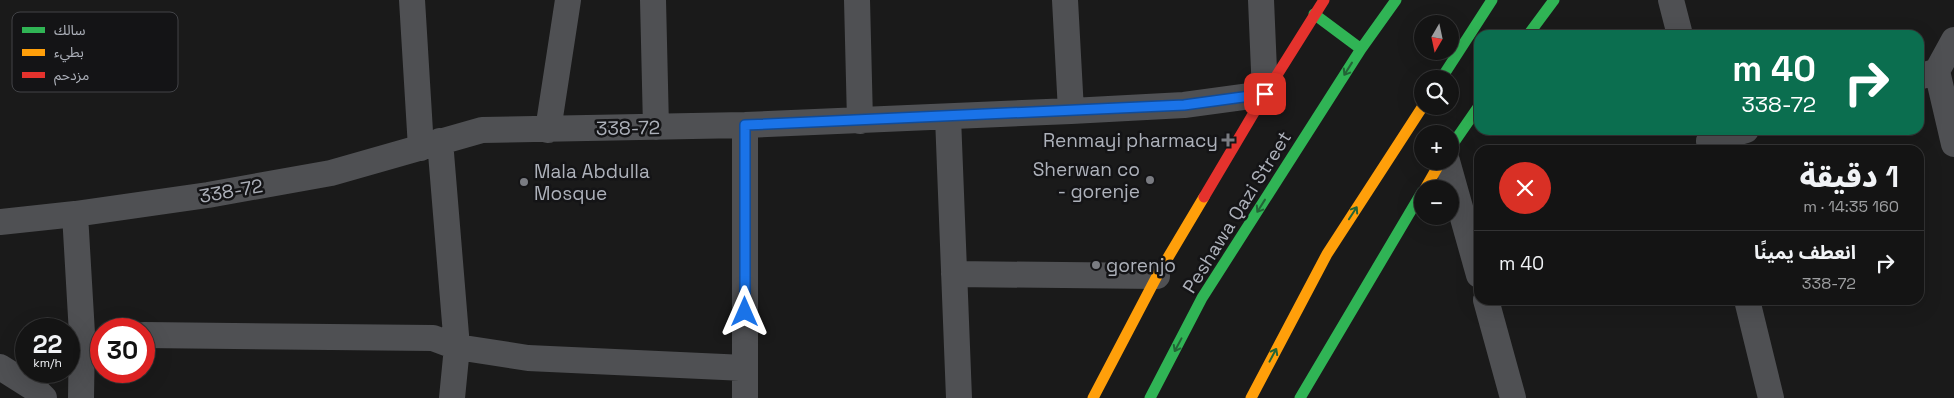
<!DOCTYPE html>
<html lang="ar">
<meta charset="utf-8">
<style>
body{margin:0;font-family:"Space Grotesk","Noto Sans Arabic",sans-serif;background:#212122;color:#f1f3f6;direction:rtl;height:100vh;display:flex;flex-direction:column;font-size:19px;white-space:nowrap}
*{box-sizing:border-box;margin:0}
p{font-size:16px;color:#9d9ea0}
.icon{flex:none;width:28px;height:28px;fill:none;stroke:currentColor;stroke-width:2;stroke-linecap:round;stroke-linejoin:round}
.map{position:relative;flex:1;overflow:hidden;direction:ltr}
.side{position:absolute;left:1474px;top:145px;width:450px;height:160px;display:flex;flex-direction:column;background:#141414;border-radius:15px;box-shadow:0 5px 20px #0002,0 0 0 1px #333334;direction:rtl}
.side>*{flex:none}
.hud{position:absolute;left:1474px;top:30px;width:450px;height:105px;border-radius:15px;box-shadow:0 5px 20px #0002,0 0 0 1px #333334;direction:rtl;background:#0b6e4f;color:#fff;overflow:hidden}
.needle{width:32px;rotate:189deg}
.controls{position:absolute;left:1414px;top:15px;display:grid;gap:10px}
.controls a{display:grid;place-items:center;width:45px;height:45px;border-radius:50%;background:#141414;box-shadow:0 5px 20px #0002,0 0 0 1px #333334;font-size:25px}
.speed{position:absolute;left:15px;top:318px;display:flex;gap:10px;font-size:25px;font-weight:700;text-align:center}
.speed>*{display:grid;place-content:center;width:65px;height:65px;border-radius:50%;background:#141414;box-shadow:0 5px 20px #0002,0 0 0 1px #333334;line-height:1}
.speed small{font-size:12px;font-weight:400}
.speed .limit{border:8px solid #d22;background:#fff;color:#111}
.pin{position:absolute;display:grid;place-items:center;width:42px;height:42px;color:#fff;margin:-21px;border-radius:10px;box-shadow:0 2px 8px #0006}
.me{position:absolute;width:55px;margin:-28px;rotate:0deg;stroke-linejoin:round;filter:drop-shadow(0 0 4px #0008)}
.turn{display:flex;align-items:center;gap:18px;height:105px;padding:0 25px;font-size:22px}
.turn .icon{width:65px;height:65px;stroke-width:2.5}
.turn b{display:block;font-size:35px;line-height:42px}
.round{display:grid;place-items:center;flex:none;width:52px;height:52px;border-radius:26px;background:#212122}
.overview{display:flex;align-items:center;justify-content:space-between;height:85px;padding:0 25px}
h1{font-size:30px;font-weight:800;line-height:38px}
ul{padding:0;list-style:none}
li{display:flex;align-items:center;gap:15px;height:65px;padding:0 25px;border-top:1px solid #333334}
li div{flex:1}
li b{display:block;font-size:19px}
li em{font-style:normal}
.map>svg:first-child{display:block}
</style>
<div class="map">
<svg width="1954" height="398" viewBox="0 0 1954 398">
<rect width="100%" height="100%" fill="#1a1a1a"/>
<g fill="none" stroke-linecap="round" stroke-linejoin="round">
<!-- street -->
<path stroke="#4f5053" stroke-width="26" d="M412 0 421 148
M653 0 656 127
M857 0 860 121
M1065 0 1071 111
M1671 0 1680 35
M1937 71 1954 144
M1919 77 1937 71 1954 40
M948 117 959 398
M745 125V398
M548 130 568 0
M440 141 457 347 452 398
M1709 141 1746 130
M1447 161 1479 275
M75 214 82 334 81 398
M0 222 75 214 208 195 331 173 482 130 745 125 1071 111 1184 105 1265 94 1261 0
M954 274 1157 276
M1486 300 1513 398
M1747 300 1771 398
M144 335 433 338 457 347 528 358 745 368
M0 367 35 389 44 398"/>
<!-- fast -->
<path stroke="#30b455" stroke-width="11" d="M1314 14 1361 49
M1528 35 1554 0
M1441 79 1492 0
M1450 148 1479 106
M1150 398 1202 298 1361 49 1396 0
M1300 398 1422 192"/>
<!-- slow -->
<path stroke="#ff9f0a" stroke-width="11" d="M1425 189 1441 161
M1093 398 1157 276 1204 197
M1251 398 1327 254 1423 106"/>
<!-- jam -->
<path stroke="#e5322d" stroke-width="11" d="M1204 197 1265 94 1324 0"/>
</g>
<!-- one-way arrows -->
<defs><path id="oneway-shaft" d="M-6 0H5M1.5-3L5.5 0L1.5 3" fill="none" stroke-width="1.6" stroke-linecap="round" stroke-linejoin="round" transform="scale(1.25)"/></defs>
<g stroke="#226436">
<use href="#oneway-shaft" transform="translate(1348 69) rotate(122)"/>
<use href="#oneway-shaft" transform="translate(1261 206) rotate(122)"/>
<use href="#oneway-shaft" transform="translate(1353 213) rotate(-57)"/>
<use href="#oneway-shaft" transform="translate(1178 345) rotate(118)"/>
<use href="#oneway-shaft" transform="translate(1273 355) rotate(-62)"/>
</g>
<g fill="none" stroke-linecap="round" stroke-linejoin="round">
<defs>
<path id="route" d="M745 312V125L1184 105 1265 94"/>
</defs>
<!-- route casing -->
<use href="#route" stroke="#114b97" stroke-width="12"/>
<!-- route -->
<use href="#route" stroke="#1a73e8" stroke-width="9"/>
</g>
<!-- markers -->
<g fill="#7a7c82" stroke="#141416" stroke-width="2">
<path d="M1225.5 132.5h5v5h5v5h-5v5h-5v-5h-5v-5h5z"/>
<circle cx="1150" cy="180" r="5"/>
<circle cx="524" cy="182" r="5"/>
<circle cx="1096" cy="265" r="5"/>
</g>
<g text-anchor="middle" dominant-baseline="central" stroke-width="5" stroke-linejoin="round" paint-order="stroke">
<!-- street labels -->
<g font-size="19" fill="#adb1ba" stroke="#141416">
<text transform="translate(628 128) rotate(-1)">338-72</text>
<text transform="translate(231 191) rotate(-10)">338-72</text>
<text transform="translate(1237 212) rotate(-58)">Peshawa Qazi Street</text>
</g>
<!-- poi labels -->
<g font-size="19" fill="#adb1ba" stroke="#141416" text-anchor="end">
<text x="1218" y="140">Renmayi pharmacy</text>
<text x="1140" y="169">Sherwan co<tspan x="1140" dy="22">- gorenje</tspan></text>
<text x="534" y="171" text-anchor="start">Mala Abdulla<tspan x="534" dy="22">Mosque</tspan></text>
<text x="1106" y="265" text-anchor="start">gorenjo</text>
</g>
</g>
<!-- legend -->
<rect x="12" y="12" width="166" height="80" rx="8" fill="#141416" stroke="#424347" stroke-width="1"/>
<rect x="22" y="27" width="23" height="6" fill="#30b455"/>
<rect x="22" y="49" width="23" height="7" fill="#ff9f0a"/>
<rect x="22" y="72" width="23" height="6" fill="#e5322d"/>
<g font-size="14" fill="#adb1ba">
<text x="54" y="35">سالك</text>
<text x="54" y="57">بطيء</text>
<text x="54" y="80">مزدحم</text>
</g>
</svg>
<div class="controls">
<a><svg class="needle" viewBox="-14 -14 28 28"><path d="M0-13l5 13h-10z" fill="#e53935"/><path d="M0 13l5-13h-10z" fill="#9d9ea0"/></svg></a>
<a><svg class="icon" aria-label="search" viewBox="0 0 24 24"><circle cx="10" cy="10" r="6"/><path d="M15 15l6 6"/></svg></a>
<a>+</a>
<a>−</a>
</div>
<div class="speed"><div>22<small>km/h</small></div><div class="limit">30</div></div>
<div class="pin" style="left:1265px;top:94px;background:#d93025"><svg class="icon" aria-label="arrive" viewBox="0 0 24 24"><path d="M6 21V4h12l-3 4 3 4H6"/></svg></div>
<svg class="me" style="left:745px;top:312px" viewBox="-20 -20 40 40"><path d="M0-17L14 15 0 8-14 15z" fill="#1a73e8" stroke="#fff" stroke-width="4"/></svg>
<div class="hud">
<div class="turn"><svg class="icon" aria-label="right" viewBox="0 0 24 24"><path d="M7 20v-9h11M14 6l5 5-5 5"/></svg><div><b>40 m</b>338-72</div></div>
</div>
<section class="side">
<div class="overview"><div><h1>1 دقيقة</h1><p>160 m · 14:35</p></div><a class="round" style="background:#d93025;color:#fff"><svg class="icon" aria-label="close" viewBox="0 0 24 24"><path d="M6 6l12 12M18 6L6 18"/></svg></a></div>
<ul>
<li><svg class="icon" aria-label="right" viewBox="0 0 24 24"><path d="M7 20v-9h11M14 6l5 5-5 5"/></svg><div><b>انعطف يمينًا</b><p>338-72</p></div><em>40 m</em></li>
</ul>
</section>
</div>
